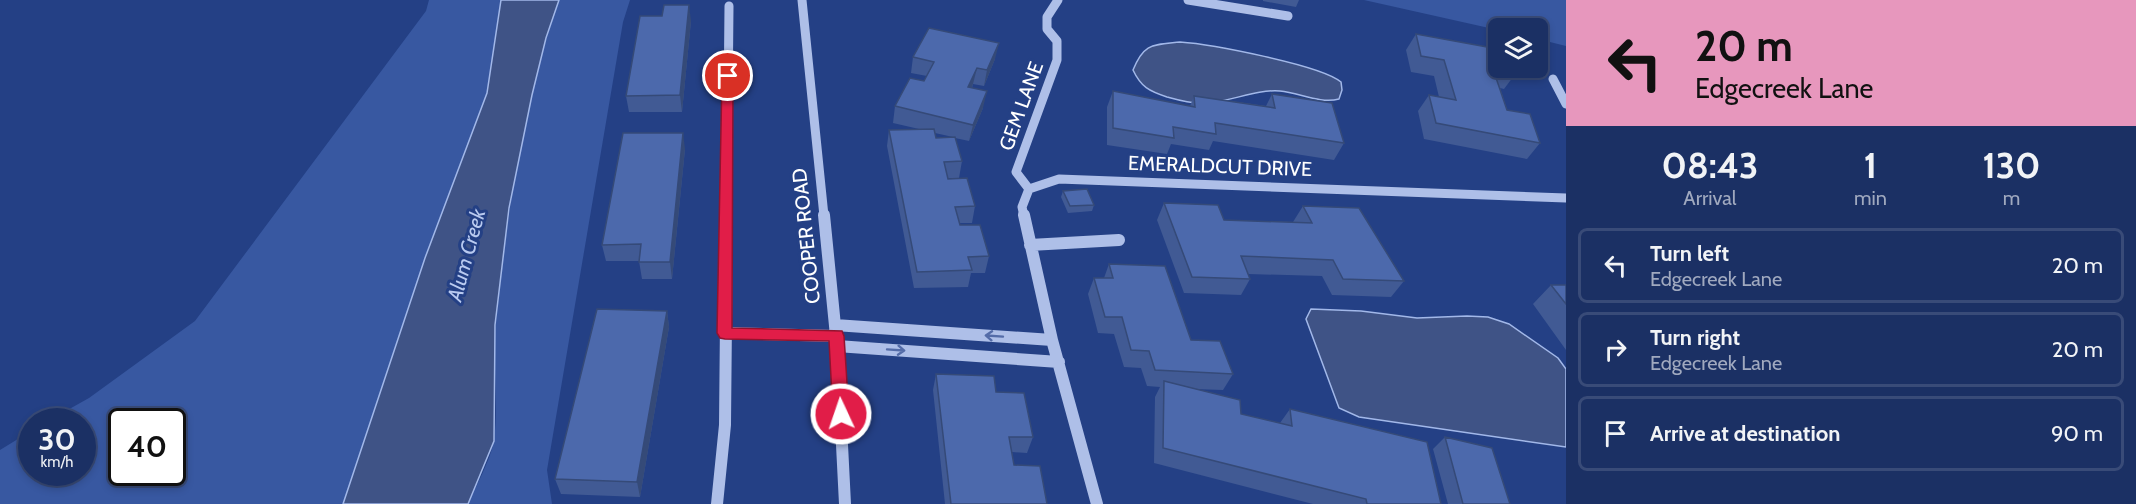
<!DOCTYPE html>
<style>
body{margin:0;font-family:Cabin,sans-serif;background:#24386a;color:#f1f3f6;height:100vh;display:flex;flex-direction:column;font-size:22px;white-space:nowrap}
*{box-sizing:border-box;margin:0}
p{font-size:20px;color:#a0a9bf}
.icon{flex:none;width:33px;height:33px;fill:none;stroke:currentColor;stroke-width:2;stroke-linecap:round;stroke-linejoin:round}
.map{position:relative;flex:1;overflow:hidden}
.details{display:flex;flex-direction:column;background:#1b3064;width:570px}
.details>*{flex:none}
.guide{background:#e797bd;color:#111;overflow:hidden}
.fabs{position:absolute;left:1488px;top:18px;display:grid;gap:12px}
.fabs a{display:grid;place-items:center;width:60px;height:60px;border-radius:9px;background:#1b3064;box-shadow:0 3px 9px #0003,0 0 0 2px #394b78;font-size:30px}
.speed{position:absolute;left:18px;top:408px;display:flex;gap:12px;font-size:30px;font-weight:700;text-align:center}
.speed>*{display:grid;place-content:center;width:78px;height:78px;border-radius:50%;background:#1b3064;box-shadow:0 3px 9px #0003,0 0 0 2px #394b78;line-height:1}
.speed small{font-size:15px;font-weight:400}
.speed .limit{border:3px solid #111;border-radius:9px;background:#fff;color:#111}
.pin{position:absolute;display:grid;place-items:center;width:51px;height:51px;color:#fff;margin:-26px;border:3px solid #fff;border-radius:50%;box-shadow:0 2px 6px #0007}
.me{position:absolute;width:66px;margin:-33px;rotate:357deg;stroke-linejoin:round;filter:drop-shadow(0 0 4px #0008)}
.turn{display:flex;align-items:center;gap:21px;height:126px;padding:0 30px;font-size:27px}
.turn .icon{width:78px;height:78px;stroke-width:2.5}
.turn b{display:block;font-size:42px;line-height:51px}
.eta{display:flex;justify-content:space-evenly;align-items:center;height:102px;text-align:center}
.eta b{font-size:36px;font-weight:700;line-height:42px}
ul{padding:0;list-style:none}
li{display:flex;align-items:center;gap:18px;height:75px;margin:0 12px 9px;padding:0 18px;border:3px solid #394b78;border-radius:9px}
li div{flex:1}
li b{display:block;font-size:22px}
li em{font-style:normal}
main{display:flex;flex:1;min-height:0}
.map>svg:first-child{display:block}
</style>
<main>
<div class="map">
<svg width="1566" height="504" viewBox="0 0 1566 504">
<rect width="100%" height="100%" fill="#244085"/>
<!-- green -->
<path fill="#3858a1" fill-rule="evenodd" d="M429 0H501L487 93 425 258 343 504H0V450L31 431 32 472H82V422L48 421 89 398 195 321 426 11ZM122 422H172V472H122Z
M559 0H630L623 22 547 470 552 504H468C476 486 491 459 494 440 499 404 492 359 496 322 507 213 523 103 559 0Z
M1364 0H1566V46L1538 39V28L1498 30Z"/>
<!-- water -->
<path fill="#3f5386" stroke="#a2b8e9" stroke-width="1.5" d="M501 0H559L546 38 532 95 509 208 495 325 494 441 468 504H343L425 258 487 93Z
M1180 42C1210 44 1321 65 1341 82L1342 90 1339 99C1320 104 1300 93 1280 91 1254 89 1229 103 1203 103 1191 104 1178 100 1167 97 1149 91 1141 87 1133 70 1144 43 1152 45 1180 42Z
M1311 309 1361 311 1417 318 1467 316 1488 317 1509 324 1558 358 1566 369V447L1359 417 1339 408 1306 319Z"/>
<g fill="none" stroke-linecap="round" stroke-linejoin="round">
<!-- minor-far1 -->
<path stroke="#aebfe8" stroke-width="9" d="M802 0 824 216
M1188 0 1288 16
M1553 79 1566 104
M1029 189 1016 172 1057 60V41L1047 29V17L1058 0
M727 216 729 6
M1024 216 1022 207 1029 189 1059 179 1566 198"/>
<!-- minor -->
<path stroke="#aebfe8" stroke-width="12" d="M824 215 837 346 845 504
M1024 215 1052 340 1097 504
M1030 245 1119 240
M835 325 1052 340
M725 333 836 336
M837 346 1059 362
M717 504 725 425 727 215"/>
</g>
<!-- wall -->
<path fill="#415a94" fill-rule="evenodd" d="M1263 0H1299L1296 7 1263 1Z
M691 21 682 112H629L626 96Z
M1416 34 1516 73 1504 89 1500 88 1507 110 1540 143 1527 159 1424 139 1418 111 1429 95 1439 97 1434 76 1411 72 1406 50Z
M913 57 995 59 984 86 973 84 972 88 983 108 969 141 955 138 962 161 959 178H948L975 206 972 223H960V225L989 256 985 273H971L968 287 914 288 887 146 889 130 919 129 893 123 895 106 924 81 927 76 911 73ZM935 133 953 137 936 138Z
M1113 91 1190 106 1194 96 1266 106 1272 94 1344 143 1334 160 1213 141 1209 150 1171 144 1167 154 1107 145V107Z
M685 149 672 279H642L639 261H606L602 245Z
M1063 191 1094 205 1092 211 1068 213 1061 197Z
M1164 203 1224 220 1293 222 1303 206 1404 281 1391 297 1332 295 1322 276 1248 274 1250 279 1241 295 1184 293 1157 220Z
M1109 264 1191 340 1233 374 1223 390 1194 389 1241 414 1280 423 1290 409 1441 504H1313L1154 463 1155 397 1160 387 1147 386 1141 368 1124 367 1114 334 1098 333 1088 294 1094 278H1104Z
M1551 285H1566V350L1533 304Z
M667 311 669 327 640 497 561 494 555 479Z
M936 374 996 392 1033 437 1027 453 1012 452 1014 465 1047 504H945L933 390Z
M1445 437 1510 504H1448L1433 449Z"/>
<!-- shaded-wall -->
<path fill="#354a78" d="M689 5 691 21 682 112 680 95Z
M999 43 995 59 984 86 987 70Z
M977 68 973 84 965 103 968 87Z
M987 91 983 108 969 141 973 125Z
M683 133 685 149 672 279 670 262Z
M667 311 669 327 640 497 637 482Z"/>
<!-- building -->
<path fill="#4c69ac" stroke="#354a78" stroke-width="1.5" d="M664 5H689L680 95 626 96 640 16H662Z
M929 28 999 43 987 70 977 68 968 87 987 91 973 125 895 106 910 78 924 81 934 62 913 57Z
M1416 34 1498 49V68H1514L1516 73 1493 69 1507 110 1530 114 1540 143 1436 123 1429 95 1456 100 1444 60 1421 56Z
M1113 91 1195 107 1194 96 1275 108 1272 94 1332 103 1344 143 1215 123 1216 134 1173 127 1174 138 1113 128Z
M934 129 936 138 955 137 962 161 944 162 948 179 967 178 975 206 955 207 960 225H980L989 256 968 257 972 270 917 272 889 130Z
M623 133H683L670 262H639L641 244 602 245Z
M1087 189 1094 205 1070 206 1063 191Z
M1164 203 1218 205 1224 220 1312 223 1303 206 1359 208 1404 281 1343 279 1333 260 1241 256 1250 279 1192 277Z
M1109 264 1165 266 1191 340 1220 341 1233 374 1155 370 1149 351 1131 350 1122 317H1105L1094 278H1113Z
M1551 285H1566V304Z
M597 309 667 311 637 482 555 479Z
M936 374 994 376 996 392 1024 393 1033 437H1009L1014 465 1040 466 1047 504H951Z
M1164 381 1240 400 1241 414 1292 426 1290 409 1427 442 1441 504H1367L1366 499 1163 448Z
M1445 437 1492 448 1510 504H1463Z"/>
<!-- one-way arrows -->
<defs><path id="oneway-shaft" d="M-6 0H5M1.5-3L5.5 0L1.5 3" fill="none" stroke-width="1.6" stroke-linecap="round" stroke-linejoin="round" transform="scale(1.5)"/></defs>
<g stroke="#546ca8">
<use href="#oneway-shaft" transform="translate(994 336) rotate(-176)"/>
<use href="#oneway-shaft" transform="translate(896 350) rotate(4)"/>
</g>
<!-- route -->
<path fill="#e11d48" stroke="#92132f" stroke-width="1.5" d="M728 73 733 76 732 328 842 331 844 336 849 414 847 419 841 421 835 419 833 414 829 341 725 339 720 338 717 333 722 76Z"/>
<g text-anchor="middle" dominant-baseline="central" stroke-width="6" stroke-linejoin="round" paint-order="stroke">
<!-- street labels -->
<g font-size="20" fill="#fff" stroke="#244085">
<text transform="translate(1021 106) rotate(-70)">GEM LANE</text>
<text transform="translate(1220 166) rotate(2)">EMERALDCUT DRIVE</text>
<text transform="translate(806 236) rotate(-96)">COOPER ROAD</text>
</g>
<!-- water labels -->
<g font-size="21" font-style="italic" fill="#b9caf0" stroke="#244085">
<text transform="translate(466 255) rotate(-75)">Alum Creek</text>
</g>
</g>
</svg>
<div class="fabs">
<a><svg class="icon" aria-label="layers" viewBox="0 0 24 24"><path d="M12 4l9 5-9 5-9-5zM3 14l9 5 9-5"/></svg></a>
</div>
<div class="speed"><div>30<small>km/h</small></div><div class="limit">40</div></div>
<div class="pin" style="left:728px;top:76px;background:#d93025"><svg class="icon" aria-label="arrive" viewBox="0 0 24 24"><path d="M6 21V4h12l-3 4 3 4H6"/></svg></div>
<svg class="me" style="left:841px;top:414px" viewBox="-20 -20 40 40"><circle r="17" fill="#e11d48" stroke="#fff" stroke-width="3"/><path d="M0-11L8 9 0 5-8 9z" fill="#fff"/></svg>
</div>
<section class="details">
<div class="guide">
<div class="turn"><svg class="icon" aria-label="left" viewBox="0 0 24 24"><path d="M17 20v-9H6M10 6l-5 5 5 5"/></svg><div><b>20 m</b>Edgecreek Lane</div></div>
</div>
<div class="eta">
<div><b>08:43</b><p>Arrival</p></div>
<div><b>1</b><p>min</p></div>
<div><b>130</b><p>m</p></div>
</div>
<ul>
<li><svg class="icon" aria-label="left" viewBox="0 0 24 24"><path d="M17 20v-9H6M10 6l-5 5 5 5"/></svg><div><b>Turn left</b><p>Edgecreek Lane</p></div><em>20 m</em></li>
<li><svg class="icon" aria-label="right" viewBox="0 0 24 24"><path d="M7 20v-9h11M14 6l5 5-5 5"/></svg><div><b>Turn right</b><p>Edgecreek Lane</p></div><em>20 m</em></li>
<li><svg class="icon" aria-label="arrive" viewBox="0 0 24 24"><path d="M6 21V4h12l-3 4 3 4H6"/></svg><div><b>Arrive at destination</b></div><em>90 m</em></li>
</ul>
</section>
</main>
